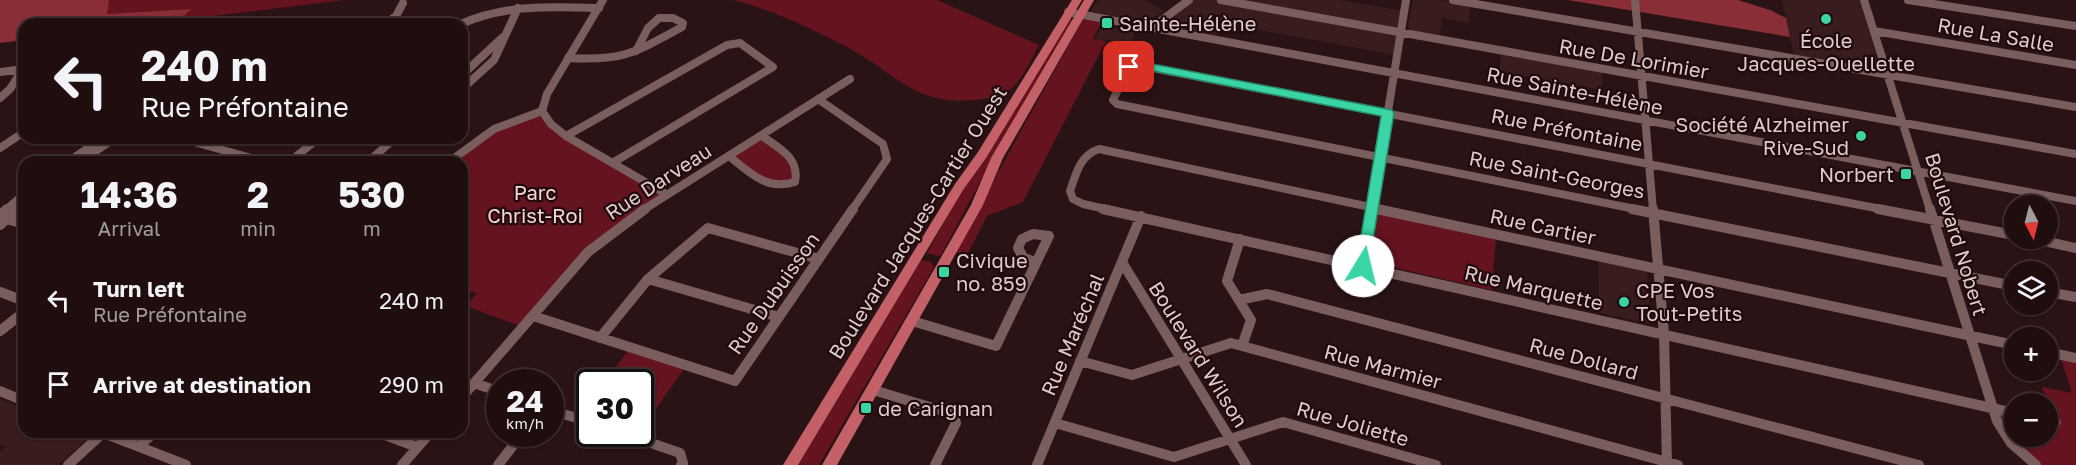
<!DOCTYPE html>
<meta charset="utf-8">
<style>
body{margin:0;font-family:"Golos Text",sans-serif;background:#2d1c1d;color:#f1f3f6;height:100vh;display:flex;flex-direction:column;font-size:22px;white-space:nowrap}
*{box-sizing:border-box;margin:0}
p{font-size:20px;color:#a29c9e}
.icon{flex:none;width:33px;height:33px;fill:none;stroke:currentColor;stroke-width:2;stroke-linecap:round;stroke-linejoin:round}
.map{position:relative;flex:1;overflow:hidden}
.panel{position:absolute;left:18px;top:156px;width:450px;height:282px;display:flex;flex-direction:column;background:#200e0f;border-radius:18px;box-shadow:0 2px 4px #0004,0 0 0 2px #3d2e2f}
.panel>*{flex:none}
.top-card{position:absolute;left:18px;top:18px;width:450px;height:126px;border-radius:18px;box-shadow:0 2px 4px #0004,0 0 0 2px #3d2e2f;background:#200e0f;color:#f1f3f6;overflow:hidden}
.needle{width:39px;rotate:173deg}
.fabs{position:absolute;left:2004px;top:195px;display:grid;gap:12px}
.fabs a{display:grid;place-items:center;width:54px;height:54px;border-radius:50%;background:#200e0f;box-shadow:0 2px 4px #0004,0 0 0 2px #3d2e2f;font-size:30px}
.speed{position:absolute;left:486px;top:369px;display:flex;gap:12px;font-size:30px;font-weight:700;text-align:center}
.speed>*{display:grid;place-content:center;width:78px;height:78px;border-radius:50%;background:#200e0f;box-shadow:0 2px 4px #0004,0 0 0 2px #3d2e2f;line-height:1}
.speed small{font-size:15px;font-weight:400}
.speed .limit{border:3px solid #111;border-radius:9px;background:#fff;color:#111}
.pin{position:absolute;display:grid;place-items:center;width:51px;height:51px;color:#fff;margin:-26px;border-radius:12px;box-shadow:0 3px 9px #0006}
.me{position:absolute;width:66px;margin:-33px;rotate:9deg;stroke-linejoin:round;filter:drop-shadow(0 0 4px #0008)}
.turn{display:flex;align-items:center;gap:21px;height:126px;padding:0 24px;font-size:27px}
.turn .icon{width:78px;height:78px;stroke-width:2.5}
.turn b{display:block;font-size:42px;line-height:51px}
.eta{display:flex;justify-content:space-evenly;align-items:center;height:102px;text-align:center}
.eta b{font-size:36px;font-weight:700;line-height:42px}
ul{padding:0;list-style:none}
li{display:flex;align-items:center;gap:18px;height:84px;padding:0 24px}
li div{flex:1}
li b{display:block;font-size:22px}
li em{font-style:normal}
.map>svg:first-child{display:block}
</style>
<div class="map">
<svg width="2076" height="465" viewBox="0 0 2076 465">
<rect width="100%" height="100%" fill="#2a1314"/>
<!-- built -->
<path fill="#391c1e" d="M1099 0H1145L1165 11 1145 22 1092 12 1091 10Z
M1192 0H1340L1403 11 1395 55 1221 23 1216 35 1163 25 1161 23Z
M1413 0H1440L1470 5 1469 23 1442 18 1440 36 1412 30 1408 28Z
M1782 0H1860L1880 70 1794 55Z
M1102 26 1135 32 1131 43 1095 39Z
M1501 53 1602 72V90L1499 72Z
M1598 261 1647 272 1651 324 1599 313Z
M0 399 24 409V432H80L88 435 86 440 58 465H0V452L6 447 0 444Z"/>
<!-- green -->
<path fill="#661320" d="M109 0H345L180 20 190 9 106 14Z
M733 0H937L1039 45C1030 61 1022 83 1005 93 996 98 985 99 974 100 914 106 895 72 847 47 810 28 773 10 733 0Z
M1070 19 1073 21 995 154 941 255 938 256 927 253 961 191Z
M1083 19 1102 21 1093 39 1106 41 1023 202 987 216 967 255 954 252Z
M536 112 551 124 666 194 609 234 523 327 466 306 477 293 462 289V162H456L486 134Z
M762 136 796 162 795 182 769 187 729 156Z
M1378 213 1496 238 1492 290 1370 262Z
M921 260 931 262 934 267 819 465H798Z
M630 348 686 366 641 430 640 382H605Z
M2061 359 2076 362V465H2040L2018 448 1992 407 2014 412V436H2048V420L2055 421 2042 387 2072 393Z"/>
<!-- forest -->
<path fill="#892d37" d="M0 0H109L107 14 191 9 180 20 150 24H24V40L0 43Z
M1568 0H1738L1770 10 1786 18 1790 37Z"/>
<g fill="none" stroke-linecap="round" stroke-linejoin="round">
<!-- minor-far1 -->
<path stroke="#7a5e5e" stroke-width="8" d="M603 0 547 94 542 111 551 124 566 136 666 194
M1221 0 2076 154
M1453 0 2076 107
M1635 0 1653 210
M1864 0 1930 210
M1908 0 2076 26
M1068 12 2076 201
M385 24 396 16 403 3
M461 24C506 4 551 7 599 8
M1151 28 1189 0
M1874 31 2076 65
M568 58C624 61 634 53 682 27L683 23 673 18H659L648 28 636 51
M0 72 24 69
M462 75 503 37
M462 89 494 60 518 8
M0 98 10 89 23 69
M818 99 883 144 887 159 852 210
M566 136 727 45 740 43 773 67 614 162
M180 138 265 162
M0 148 24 132
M729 156C750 173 767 191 795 182 800 158 779 148 762 136
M68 162 102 138
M80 162 115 138
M289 162 319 138
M368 162 395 138
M449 162 494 129 542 111
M6 210 24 194
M16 210 24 203
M643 210 850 79
M1110 210 1083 204 1073 199 1070 191C1076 174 1080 155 1099 149L1384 210
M1372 210 1406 0
M1640 210 1117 104 1113 100 1129 67 1137 65 1886 210"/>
<!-- minor -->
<path stroke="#7a5e5e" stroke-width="10" d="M1103 209 2014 413
M1377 209 2014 345
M1632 209 2014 286
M1653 209 1664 334 1667 465
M1878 209 2014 235
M1930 209 1997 421 2011 443 2036 465
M0 215 7 209
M6 219 24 224
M0 225 18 209
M1033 234 1049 236 1036 263 1023 257 1018 248 1022 239Z
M2030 238 2076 248
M1240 239 1227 281 1251 320 1242 346
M1122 262 1246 465
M1363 266 1372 209
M648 279 779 317
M0 292 24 301
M2048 292 2076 297
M1239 300 1267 294 1919 465
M533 316 735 381 853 209
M912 321 996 346 1036 263
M0 331 24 312
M600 338 648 279 708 228 819 259
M2048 352 2076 358
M1080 361 1132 375 1231 343 1678 465
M474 383 500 392
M873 390 953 414 956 423 935 465
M0 391 24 401
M462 397 588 252 645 209
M550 410 590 422
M2048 420 2056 422
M1055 423 1174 457 1283 422 1436 465
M101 432 186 465
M377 432 417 447
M625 434 680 453 683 463 681 465
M139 446 155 432
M68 465 103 433
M402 465 431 432
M498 465 522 434
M1037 465 1141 216"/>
<!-- major -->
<path fill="#c36068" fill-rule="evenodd" d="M1072 0H1082L986 158 963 190 798 465H783L955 184 978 152Z
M1084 0H1094L1003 158 983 205 837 465H822L971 205 991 158Z"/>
</g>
<!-- route -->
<path fill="#3ad4a5" stroke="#268a6b" stroke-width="1.5" d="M1137 61 1392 110 1394 113 1368 270H1358L1356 266 1381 116 1138 68 1129 71 1123 67Z"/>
<!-- markers -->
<g fill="#3ad4a5" stroke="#200a0c" stroke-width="2">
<circle cx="1826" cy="19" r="6"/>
<rect x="1101" y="17" width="12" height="12" rx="3"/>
<circle cx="1861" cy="136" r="6"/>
<rect x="1900" y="168" width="12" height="12" rx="3"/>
<rect x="938" y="266" width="12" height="12" rx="3"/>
<circle cx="1624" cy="302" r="6"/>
<rect x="860" y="402" width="12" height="12" rx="3"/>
</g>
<g text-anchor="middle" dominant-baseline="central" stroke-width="4.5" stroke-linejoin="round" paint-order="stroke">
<!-- poi labels -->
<g font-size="20" fill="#decdcd" stroke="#200a0c" text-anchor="start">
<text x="1119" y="23">Sainte-Hélène</text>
<text x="1826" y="40" text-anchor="middle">École<tspan x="1826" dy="23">Jacques-Ouellette</tspan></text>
<text x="1849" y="124" text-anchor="end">Société Alzheimer<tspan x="1849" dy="23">Rive-Sud</tspan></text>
<text x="1894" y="174" text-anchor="end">Norbert</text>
<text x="956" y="260">Civique<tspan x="956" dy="23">no. 859</tspan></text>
<text x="1636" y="290">CPE Vos<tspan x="1636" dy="23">Tout-Petits</tspan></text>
<text x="878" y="408">de Carignan</text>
</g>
<!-- street labels -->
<g font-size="20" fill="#decdcd" stroke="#200a0c">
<text transform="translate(1996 34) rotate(10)">Rue La Salle</text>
<text transform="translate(1634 58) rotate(10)">Rue De Lorimier</text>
<text transform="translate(1575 90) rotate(11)">Rue Sainte-Hélène</text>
<text transform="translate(1567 129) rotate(11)">Rue Préfontaine</text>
<text transform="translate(1557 174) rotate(11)">Rue Saint-Georges</text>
<text transform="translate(658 181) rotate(-33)">Rue Darveau</text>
<text transform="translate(917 222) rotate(-58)">Boulevard Jacques-Cartier Ouest</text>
<text transform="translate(1543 226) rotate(12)">Rue Cartier</text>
<text transform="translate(1957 234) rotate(73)">Boulevard Nobert</text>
<text transform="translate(1534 287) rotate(13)">Rue Marquette</text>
<text transform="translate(773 293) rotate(-55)">Rue Dubuisson</text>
<text transform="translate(1072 334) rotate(-67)">Rue Maréchal</text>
<text transform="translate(1199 354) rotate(58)">Boulevard Wilson</text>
<text transform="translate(1584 358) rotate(15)">Rue Dollard</text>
<text transform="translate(1383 366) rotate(15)">Rue Marmier</text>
<text transform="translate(1353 423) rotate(16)">Rue Joliette</text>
</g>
<!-- park labels -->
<g font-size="20" fill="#f3d7d7" stroke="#200a0c">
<text x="535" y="192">Parc<tspan x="535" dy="23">Christ-Roi</tspan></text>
</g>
</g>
</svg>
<div class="fabs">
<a><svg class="needle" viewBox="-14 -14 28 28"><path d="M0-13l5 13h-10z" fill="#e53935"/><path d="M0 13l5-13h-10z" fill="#a29c9e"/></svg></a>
<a><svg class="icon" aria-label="layers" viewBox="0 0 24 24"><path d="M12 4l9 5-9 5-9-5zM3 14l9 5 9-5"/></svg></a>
<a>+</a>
<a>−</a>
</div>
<div class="speed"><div>24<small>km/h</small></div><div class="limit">30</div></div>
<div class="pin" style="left:1129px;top:67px;background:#d93025"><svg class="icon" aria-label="arrive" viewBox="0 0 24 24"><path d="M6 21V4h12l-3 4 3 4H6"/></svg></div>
<svg class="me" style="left:1363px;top:266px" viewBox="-20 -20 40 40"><circle r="19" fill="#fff"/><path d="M0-13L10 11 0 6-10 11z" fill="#3ad4a5"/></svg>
<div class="top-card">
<div class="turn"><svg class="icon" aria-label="left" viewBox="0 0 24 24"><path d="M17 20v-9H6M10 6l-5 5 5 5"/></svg><div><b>240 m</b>Rue Préfontaine</div></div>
</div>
<section class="panel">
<div class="eta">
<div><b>14:36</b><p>Arrival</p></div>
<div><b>2</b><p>min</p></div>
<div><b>530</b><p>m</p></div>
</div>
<ul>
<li><svg class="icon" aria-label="left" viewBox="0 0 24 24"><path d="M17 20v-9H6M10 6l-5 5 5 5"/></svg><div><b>Turn left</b><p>Rue Préfontaine</p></div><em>240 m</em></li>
<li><svg class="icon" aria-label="arrive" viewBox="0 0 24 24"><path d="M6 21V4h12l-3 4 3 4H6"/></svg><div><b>Arrive at destination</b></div><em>290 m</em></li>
</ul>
</section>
</div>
